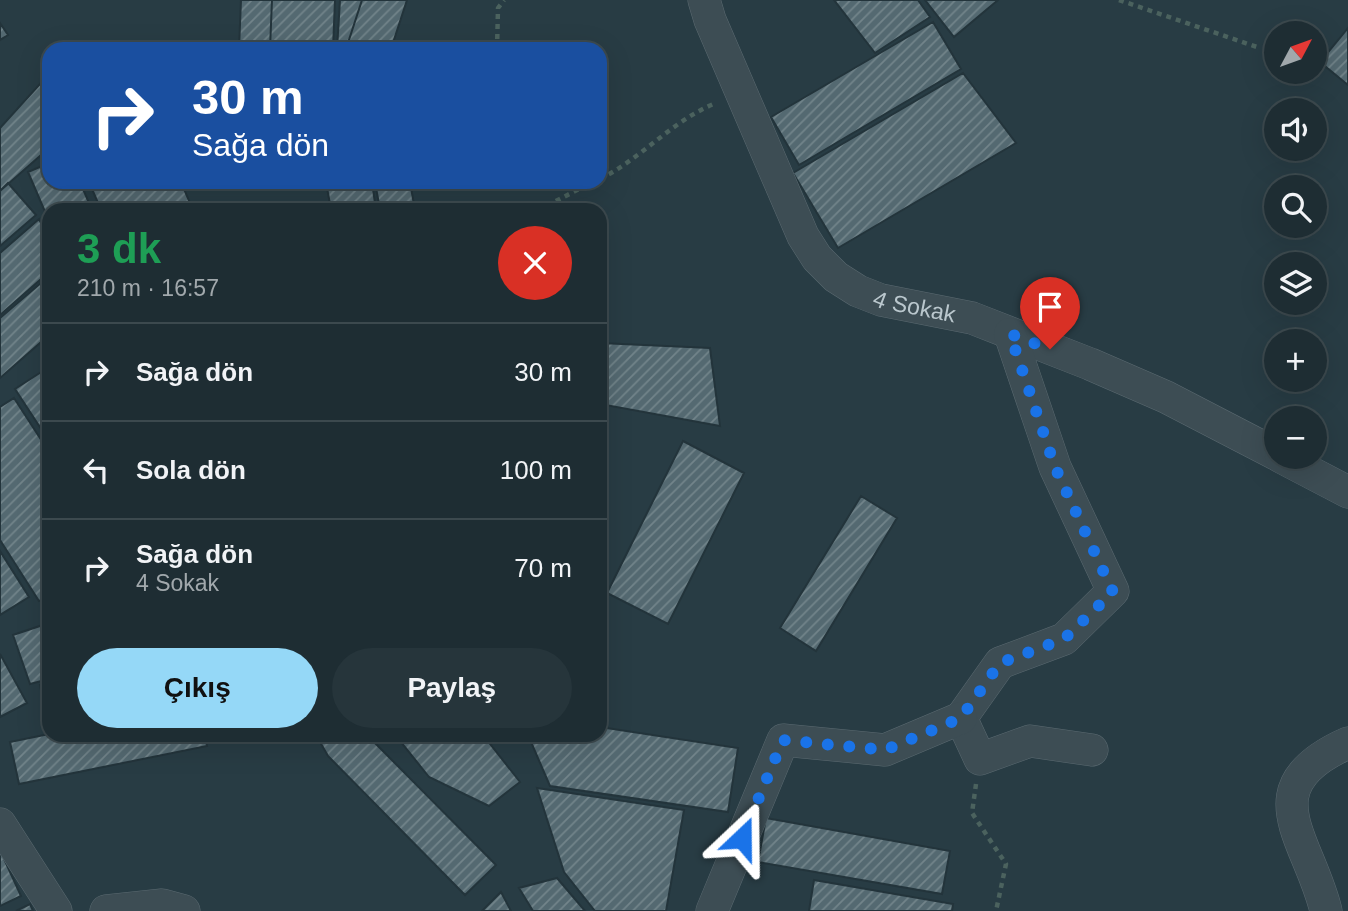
<!DOCTYPE html>
<html lang="tr">
<meta charset="utf-8">
<style>
body{margin:0;font-family:Helvetica,sans-serif;background:#26353b;color:#f1f3f6;height:100vh;display:flex;flex-direction:column;font-size:26px;white-space:nowrap}
*{box-sizing:border-box;margin:0}
p{font-size:23px;color:#a1a8ac}
.icon{flex:none;width:38px;height:38px;fill:none;stroke:currentColor;stroke-width:2;stroke-linecap:round;stroke-linejoin:round}
.map{position:relative;flex:1;overflow:hidden}
.drawer{position:absolute;left:42px;top:203px;width:565px;height:539px;display:flex;flex-direction:column;background:#1e2d33;border-radius:21px;box-shadow:0 7px 28px #0002,0 0 0 2px #3c494e}
.drawer>*{flex:none}
.top-card{position:absolute;left:42px;top:42px;width:565px;height:147px;border-radius:21px;box-shadow:0 7px 28px #0002,0 0 0 2px #3c494e;background:#1a4fa0;color:#fff;overflow:hidden}
.needle{width:46px;rotate:49deg}
.tools{position:absolute;left:1264px;top:21px;display:grid;gap:14px}
.tools a{display:grid;place-items:center;width:63px;height:63px;border-radius:50%;background:#1e2d33;box-shadow:0 7px 28px #0002,0 0 0 2px #3c494e;font-size:35px}
.pin{position:absolute;display:grid;place-items:center;width:60px;height:60px;color:#fff;margin:-72px -30px;border-radius:50% 50% 50% 0;rotate:-45deg;box-shadow:0 0 7px #0007}
.pin .icon{rotate:45deg}
.me{position:absolute;width:77px;margin:-38px;rotate:23deg;stroke-linejoin:round;filter:drop-shadow(0 0 5px #0008)}
.turn{display:flex;align-items:center;gap:24px;height:147px;padding:0 35px;font-size:32px}
.turn .icon{width:91px;height:91px;stroke-width:2.5}
.turn b{display:block;font-size:49px;line-height:60px}
.round{display:grid;place-items:center;flex:none;width:74px;height:74px;border-radius:37px;background:#26353b}
.headline{display:flex;align-items:center;justify-content:space-between;height:119px;padding:0 35px}
h1{font-size:42px;font-weight:700;line-height:52px;color:#1e9e55}
.primary-button{display:flex;gap:14px;margin-top:auto;padding:14px 35px}
.primary-button a{flex:1;height:80px;border-radius:42px;background:#95d8f7;color:#111;font-size:28px;font-weight:700;line-height:80px;text-align:center}
.primary-button a+a{background:#26353b;color:#f1f3f6}
ul{padding:0;list-style:none}
li{display:flex;align-items:center;gap:21px;height:98px;padding:0 35px;border-top:2px solid #3c494e}
li div{flex:1}
li b{display:block;font-size:26px}
li em{font-style:normal}
.map>svg:first-child{display:block}
</style>
<div class="map">
<svg width="1348" height="911" viewBox="0 0 1348 911">
<defs>
<pattern id="building-hatch" width="6" height="6" patternUnits="userSpaceOnUse" patternTransform="scale(1.75)"><rect width="6" height="6" fill="#546971"/><path d="M-1 1l2-2M0 6l6-6M5 7l2-2" fill="none" stroke="#72848a"/></pattern>
</defs>
<rect width="100%" height="100%" fill="#283c44"/>
<!-- building -->
<path fill="url(#building-hatch)" stroke="#23343b" stroke-width="2" d="M241 0H272L270 49H239Z
M272 0H335L333 49H270Z
M340 0H362L346 49H337Z
M362 0H407L391 49H346Z
M834 0H918L930 17 875 53Z
M925 0H998L954 37Z
M933 22 961 69 799 165 771 117Z
M0 23 8 35 0 40Z
M1348 28V85L1320 62Z
M963 73 1016 143 838 248 793 173Z
M49 74V148L0 191V128Z
M49 163V182H80L92 210H49V221L28 172Z
M89 182H181L193 210H101Z
M326 182H372L376 210H331Z
M375 182H410L415 210H380Z
M8 183 36 215 0 246V191Z
M39 219 49 239V272L0 315V253Z
M49 276V335L0 378V318Z
M600 343 710 348 720 426 600 404Z
M49 367V441L15 389Z
M14 398 49 452V597L39 601 0 540V407Z
M683 441 744 473 668 624 607 593Z
M861 496 897 518 816 651 780 628Z
M0 551 29 597 0 615Z
M49 623V679L30 684 13 635Z
M0 654 27 703 0 717Z
M49 683V726H48L40 685Z
M600 727 738 748 728 812 550 786 528 735H600Z
M49 734 205 735 207 746 19 784 10 742Z
M316 735H367L496 865 465 895 328 756Z
M401 735H483L520 782 489 806 429 777 397 737Z
M537 788 684 810 666 911H595L564 872Z
M766 818 950 851 942 894 758 862Z
M0 850 21 896 0 906Z
M557 878 585 911H533L519 888Z
M814 880 953 904 952 911H809Z
M501 892 511 911H482Z
M30 904 33 911H16Z"/>
<g fill="none" stroke-linecap="round" stroke-linejoin="round">
<defs>
<g id="street">
<path id="s1" d="M704 0 710 20 803 236 817 258 836 277 858 291 881 300 972 318 1090 364 1166 397 1276 454"/>
<path d="M1010 334 1055 467 1113 591 1064 639 1000 663 961 718 980 759 1030 741 1092 750"/>
<path d="M1281 457 1348 492"/>
<path d="M0 824 56 911"/>
<path d="M106 911 162 905 184 911"/>
<path d="M712 911 783 740 885 750 961 718"/>
<path d="M1326 911C1309 839 1248 787 1348 743"/>
</g>
</defs>
<!-- street casing -->
<use href="#street" stroke="#5b6a71" stroke-width="33"/>
<!-- path -->
<path stroke="#4b625e" stroke-width="4.5" stroke-dasharray="5 5" stroke-linecap="butt" d="M1119 0 1257 47
M497 49 498 8 504 0
M600 179C642 158 673 120 716 103
M538 210 593 182
M976 784 972 813 1006 864 996 911"/>
<!-- street -->
<use href="#street" stroke="#3d4d54" stroke-width="32"/>
</g>
<g fill="none" stroke-linecap="round" stroke-linejoin="round">
<!-- route -->
<path stroke="#1a73e8" stroke-width="12" stroke-dasharray="0 21.6" d="M742 838 783 740 885 750 961 718 1000 663 1064 639 1113 592 1055 467 1010 334 1050 349"/>
</g>
<g text-anchor="middle" dominant-baseline="central" stroke-width="5" stroke-linejoin="round" paint-order="stroke">
<!-- street labels -->
<g font-size="23" fill="#bac7cd" stroke="#213239">
<text stroke="none"><textPath href="#s1" startOffset="394">4 Sokak</textPath></text>
</g>
</g>
</svg>
<div class="tools">
<a><svg class="needle" viewBox="-14 -14 28 28"><path d="M0-13l5 13h-10z" fill="#e53935"/><path d="M0 13l5-13h-10z" fill="#a1a8ac"/></svg></a>
<a><svg class="icon" aria-label="sound" viewBox="0 0 24 24"><path d="M4 9h4l5-4v14l-5-4H4zM17 9q2 3 0 6"/></svg></a>
<a><svg class="icon" aria-label="search" viewBox="0 0 24 24"><circle cx="10" cy="10" r="6"/><path d="M15 15l6 6"/></svg></a>
<a><svg class="icon" aria-label="layers" viewBox="0 0 24 24"><path d="M12 4l9 5-9 5-9-5zM3 14l9 5 9-5"/></svg></a>
<a>+</a>
<a>−</a>
</div>
<div class="pin" style="left:1050px;top:349px;background:#d93025"><svg class="icon" aria-label="arrive" viewBox="0 0 24 24"><path d="M6 21V4h12l-3 4 3 4H6"/></svg></div>
<svg class="me" style="left:742px;top:838px" viewBox="-20 -20 40 40"><path d="M0-17L14 15 0 8-14 15z" fill="#1a73e8" stroke="#fff" stroke-width="4"/></svg>
<div class="top-card">
<div class="turn"><svg class="icon" aria-label="right" viewBox="0 0 24 24"><path d="M7 20v-9h11M14 6l5 5-5 5"/></svg><div><b>30 m</b>Sağa dön</div></div>
</div>
<section class="drawer">
<div class="headline"><div><h1>3 dk</h1><p>210 m · 16:57</p></div><a class="round" style="background:#d93025;color:#fff"><svg class="icon" aria-label="close" viewBox="0 0 24 24"><path d="M6 6l12 12M18 6L6 18"/></svg></a></div>
<ul>
<li><svg class="icon" aria-label="right" viewBox="0 0 24 24"><path d="M7 20v-9h11M14 6l5 5-5 5"/></svg><div><b>Sağa dön</b></div><em>30 m</em></li>
<li><svg class="icon" aria-label="left" viewBox="0 0 24 24"><path d="M17 20v-9H6M10 6l-5 5 5 5"/></svg><div><b>Sola dön</b></div><em>100 m</em></li>
<li><svg class="icon" aria-label="right" viewBox="0 0 24 24"><path d="M7 20v-9h11M14 6l5 5-5 5"/></svg><div><b>Sağa dön</b><p>4 Sokak</p></div><em>70 m</em></li>
</ul>
<div class="primary-button"><a>Çıkış</a><a>Paylaş</a></div>
</section>
</div>
